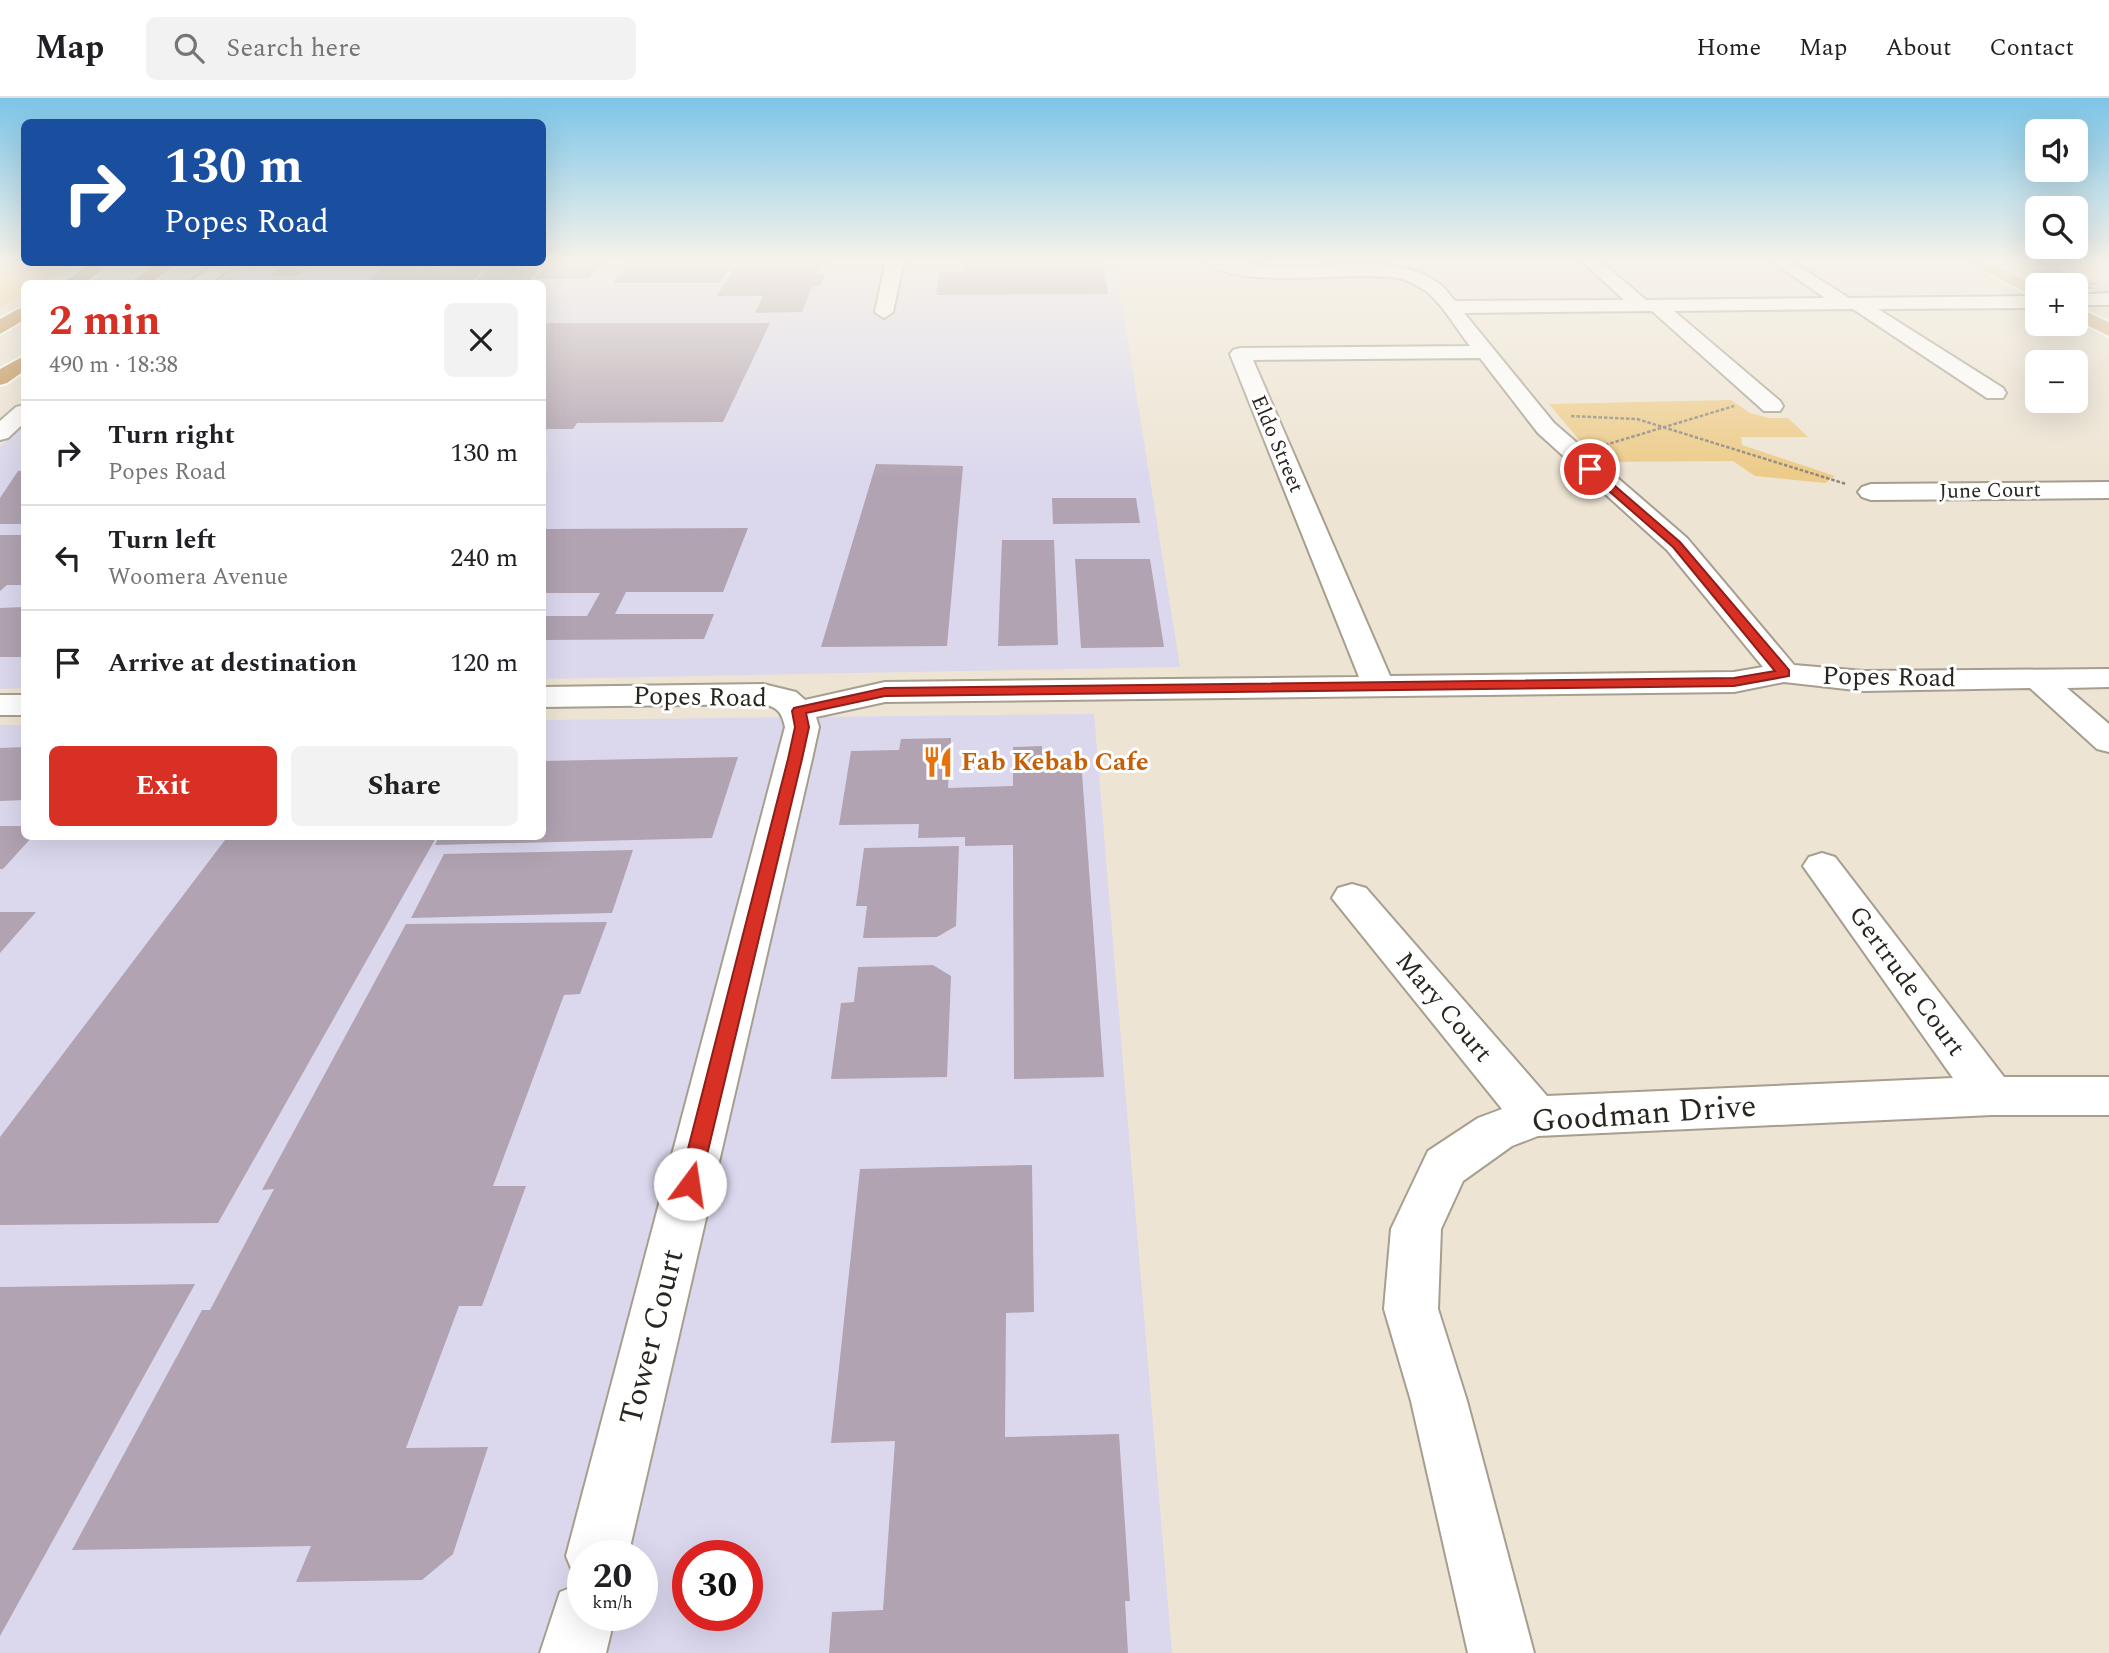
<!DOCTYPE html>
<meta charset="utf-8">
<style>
body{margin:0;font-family:Spectral,serif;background:#f2f2f2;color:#202124;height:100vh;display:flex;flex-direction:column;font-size:26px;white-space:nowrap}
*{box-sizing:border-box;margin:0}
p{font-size:23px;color:#757577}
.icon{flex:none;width:38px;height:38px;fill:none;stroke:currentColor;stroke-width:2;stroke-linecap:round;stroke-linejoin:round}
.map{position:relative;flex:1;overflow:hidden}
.sheet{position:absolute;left:21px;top:182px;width:525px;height:560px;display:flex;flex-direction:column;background:#fff;border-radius:10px;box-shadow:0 7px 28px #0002}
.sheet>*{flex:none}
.hud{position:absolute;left:21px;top:21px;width:525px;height:147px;border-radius:10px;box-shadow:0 7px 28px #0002;background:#1a4fa0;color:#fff;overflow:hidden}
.controls{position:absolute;left:2025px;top:21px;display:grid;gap:14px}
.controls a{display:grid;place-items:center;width:63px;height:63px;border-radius:10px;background:#fff;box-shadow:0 7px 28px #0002;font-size:35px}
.speed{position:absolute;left:567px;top:1442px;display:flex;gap:14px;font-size:35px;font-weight:700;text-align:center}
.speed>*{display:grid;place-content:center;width:91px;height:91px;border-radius:50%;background:#fff;box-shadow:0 7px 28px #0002;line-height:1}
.speed small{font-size:18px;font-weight:400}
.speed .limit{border:10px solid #d22;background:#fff;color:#111}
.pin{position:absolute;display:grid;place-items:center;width:60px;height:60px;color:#fff;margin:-30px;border:4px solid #fff;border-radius:50%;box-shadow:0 2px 7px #0007}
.me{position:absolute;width:77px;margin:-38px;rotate:14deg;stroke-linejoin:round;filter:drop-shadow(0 0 5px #0008)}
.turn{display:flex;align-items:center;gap:24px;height:147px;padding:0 28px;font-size:32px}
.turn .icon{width:91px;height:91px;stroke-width:2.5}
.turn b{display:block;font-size:49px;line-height:60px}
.round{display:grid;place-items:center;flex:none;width:74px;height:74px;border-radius:10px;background:#f2f2f2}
.headline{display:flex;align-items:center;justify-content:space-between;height:119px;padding:0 28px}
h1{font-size:42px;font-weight:700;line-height:52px;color:#d93025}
.action{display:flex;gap:14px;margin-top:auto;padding:14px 28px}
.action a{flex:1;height:80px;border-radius:10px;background:#d93025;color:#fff;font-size:28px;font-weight:700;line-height:80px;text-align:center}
.action a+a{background:#f2f2f2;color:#202124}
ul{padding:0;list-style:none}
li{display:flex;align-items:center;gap:21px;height:105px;padding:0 28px;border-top:2px solid #e0e0e0}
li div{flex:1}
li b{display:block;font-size:26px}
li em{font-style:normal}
header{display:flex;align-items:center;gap:42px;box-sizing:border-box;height:98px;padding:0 35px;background:#fff;border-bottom:2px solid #e0e0e0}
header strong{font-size:33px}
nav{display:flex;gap:38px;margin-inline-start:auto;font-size:24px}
.search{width:490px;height:63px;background:#f2f2f2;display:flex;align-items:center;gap:18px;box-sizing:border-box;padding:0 24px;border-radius:10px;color:#757577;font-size:26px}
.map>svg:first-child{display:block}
</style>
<header>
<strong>Map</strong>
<div class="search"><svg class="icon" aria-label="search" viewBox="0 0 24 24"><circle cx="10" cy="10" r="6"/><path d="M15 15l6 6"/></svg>Search here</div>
<nav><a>Home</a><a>Map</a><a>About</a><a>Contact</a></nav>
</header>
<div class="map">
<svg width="2109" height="1555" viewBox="0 0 2109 1555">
<rect width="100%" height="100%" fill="#ede4d3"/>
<!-- industrial -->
<path fill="#dbd8ee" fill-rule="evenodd" d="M543 162H1115L1180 569 543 581 542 186H216L248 164H542Z
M24 326V590L0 591V349Z
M1094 616 1172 1555H0V627H24V738H542L543 622ZM583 1458H642V1517H583ZM688 1458H747V1517H688Z"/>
<!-- green -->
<path fill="#edcb88" d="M0 162H24V164L81 165 44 185 24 186V196L0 210Z
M1731 302 1750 315 1769 320H1788L1808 339H1741L1742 347 1835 378 1825 385 1755 378 1733 363 1606 364 1581 344 1549 306Z"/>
<!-- building -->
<path fill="#b1a3b1" d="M553 162H604L588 181H535Z
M632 162H734L720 185H613Z
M744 162H827L826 166H820L816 176H825L820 188H812L802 214 755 215 763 198H717L734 169H741Z
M965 162H1102L1108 196 936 197 939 175 964 174Z
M2011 162H2039L2054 168 2034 169Z
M390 164H420L412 171H454L461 164H492L472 183 366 184Z
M495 164H521L515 170H541L529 182 476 183Z
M278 169H301L298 171 307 170 295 179 271 177Z
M2029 172H2061L2079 180H2058Z
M2051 182H2088L2099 187H2088L2096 191H2076V187H2062Z
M542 225H770L723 324 577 325 573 331H542Z
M876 366 963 368 947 548 821 549Z
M18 373H24V426H0V400Z
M1052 400H1136L1140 425 1053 426Z
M748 430 723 494H626L615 516H714L704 541 542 542V518H587L600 495H542L544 431Z
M0 437H24V487H7L0 493Z
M1002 442H1054L1058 547 998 548Z
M1075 461H1150L1164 549 1081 550Z
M24 509V559H0V510Z
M951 640 948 690 1013 688V649L1042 648V662L1081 661 1104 979 1014 981 1013 747 965 748V739L918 740 919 726 839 727 851 653 899 652 901 641Z
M24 649V702L0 703V650Z
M738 659 712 740 435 747 439 738H542V663Z
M0 728H24V738H33L3 771H0Z
M228 738H437L218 1125 0 1127V1039Z
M959 748 956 828 937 839 863 840 867 808H856L864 750Z
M633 752 612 815 411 820 444 756Z
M0 814H36L0 855Z
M607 824 580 896 564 897 493 1088H526L482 1208H459L406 1350 488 1349 453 1456 422 1482 296 1484 311 1448 72 1452 202 1212H210L274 1091 262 1092 406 826Z
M933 867 951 878 947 979 831 981 841 905 854 904 858 869Z
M1032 1067 1034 1214 1006 1215 1005 1339 1119 1336 1130 1503H1125L1128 1555H829L832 1514 883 1512 895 1343 831 1345 860 1071Z
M195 1186 0 1538V1189Z"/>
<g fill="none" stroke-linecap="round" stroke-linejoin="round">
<defs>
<path id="service" d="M435 164H444L435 172 431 169Z"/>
<path id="minor" d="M886 162H904L893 214 884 220 875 214Z
M1205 162C1231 161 1255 168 1281 169 1331 170 1398 154 1441 187 1446 191 1450 198 1455 203L1624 202 1581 162H1599L1646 202 1825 200 1770 162H1789L1849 200 2037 198V210L1878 211 2003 290 2006 295 2003 300H1987L1853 211 1674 213 1780 303 1783 308 1780 313H1764L1652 213 1464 215 1554 325 1687 440 1794 567 1864 573 2109 571V589L2067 590 2109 626V654L2097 651 2030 590 1864 593 1784 584 1734 594 885 604 816 619 819 629 812 661 628 1458H583V1483L575 1480 566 1458 785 629C782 615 778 609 763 606L542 609V589L763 586 796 594 805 602 885 584 1359 579 1230 256 1233 252 1240 250 1470 248C1458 233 1441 204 1426 193 1418 188 1407 181 1397 180 1355 172 1233 194 1205 162ZM1480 260 1538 335 1667 452 1763 569 1734 574 1390 578 1253 262Z
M218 164H239L209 186H187Z
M24 307V325L8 340 0 342V323L16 309Z
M2109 384V400L1871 402 1862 399 1858 394 1862 389 1871 386Z
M0 597H24V617H0Z
M1822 755 1835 759 2004 979H2109V1017H1992L1538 1038 1512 1048 1463 1083 1441 1131 1438 1211 1467 1303 1534 1555H1468L1411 1303 1384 1211 1391 1131 1428 1053 1478 1020 1502 1011 1332 800 1338 790 1352 786 1366 790 1547 998 1953 980 1803 768 1809 759Z
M583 1485V1517H615L606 1555H540L560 1494Z"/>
<path id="tertiary" d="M2109 195V207H2076V197Z"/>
<path id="primary" d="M1963 162H1985L2037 188V200Z
M2076 209 2109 224V238L2076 222Z"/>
<path id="motorway" d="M93 164H114L83 186H61Z
M158 164H178L150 186H128Z
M24 208V222L0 236V221Z
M24 258V273L7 285 0 287V271Z"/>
</defs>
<!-- service casing -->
<use href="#service" stroke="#a69e8e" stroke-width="4"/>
<!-- minor casing -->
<use href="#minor" stroke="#a69e8e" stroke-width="4"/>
<!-- tertiary casing -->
<use href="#tertiary" stroke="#a69e8e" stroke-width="4"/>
<!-- primary casing -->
<use href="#primary" stroke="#fff" stroke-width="4"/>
<!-- motorway casing -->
<use href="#motorway" stroke="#fff" stroke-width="4"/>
<!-- path -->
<path stroke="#8d877c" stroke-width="2.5" stroke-dasharray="3.5 2" stroke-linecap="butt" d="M0 166 24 163
M1571 318 1637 321 1846 386
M1605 347 1734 308"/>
<!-- service -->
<use href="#service" fill="#fff" fill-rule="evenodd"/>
<!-- minor -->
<use href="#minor" fill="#fff" fill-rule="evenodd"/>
<!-- tertiary -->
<use href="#tertiary" fill="#fff" fill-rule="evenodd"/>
<!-- primary -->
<use href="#primary" fill="#d7b88c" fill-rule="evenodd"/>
<!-- motorway -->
<use href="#motorway" fill="#bc883f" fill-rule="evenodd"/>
</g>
<!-- sky -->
<linearGradient id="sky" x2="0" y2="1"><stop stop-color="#7cc5e8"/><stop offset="0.43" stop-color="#f7f3eb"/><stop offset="1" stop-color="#f7f3eb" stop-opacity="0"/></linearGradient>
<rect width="2109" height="379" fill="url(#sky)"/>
<!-- route -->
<path fill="#d93025" stroke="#8d1f18" stroke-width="2" d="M1586 369H1593L1680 444 1789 572V578L1734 588 885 598 806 615 809 629 802 661 700 1086 697 1092 690 1095 682 1092 679 1086 788 661 795 629 792 613 794 610 885 590 1734 580 1775 573 1673 449 1586 373Z"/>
<!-- icons -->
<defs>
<symbol id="restaurant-bare" viewBox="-9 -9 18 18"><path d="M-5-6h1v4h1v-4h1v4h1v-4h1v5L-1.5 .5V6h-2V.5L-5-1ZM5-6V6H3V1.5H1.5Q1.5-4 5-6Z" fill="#e8710a" stroke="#fff" stroke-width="2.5" paint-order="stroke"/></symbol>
</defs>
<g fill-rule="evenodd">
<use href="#restaurant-bare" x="916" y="642" width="44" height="44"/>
</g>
<g text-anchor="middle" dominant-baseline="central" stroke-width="6" stroke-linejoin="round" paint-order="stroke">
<!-- far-street labels -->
<g font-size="21" fill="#292620" stroke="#fff">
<text transform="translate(1277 346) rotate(67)">Eldo Street</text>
<text transform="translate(1990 393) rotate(-1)">June Court</text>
</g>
<!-- street labels -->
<g font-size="26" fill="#292620" stroke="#fff">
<text transform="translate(1889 579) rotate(1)">Popes Road</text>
<text transform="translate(700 599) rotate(1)">Popes Road</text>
<text transform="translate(1907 883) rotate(54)">Gertrude Court</text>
<text transform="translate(1444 909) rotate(50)">Mary Court</text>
</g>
<!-- food labels -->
<g font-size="26" font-weight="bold" fill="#c56008" stroke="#fff" text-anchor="start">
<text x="961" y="664">Fab Kebab Cafe</text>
</g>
<!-- near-street labels -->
<g font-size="32" fill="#292620" stroke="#fff">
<text transform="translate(1644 1016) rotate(-4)">Goodman Drive</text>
<text transform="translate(652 1239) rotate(-76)">Tower Court</text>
</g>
</g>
</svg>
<div class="controls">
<a><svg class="icon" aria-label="sound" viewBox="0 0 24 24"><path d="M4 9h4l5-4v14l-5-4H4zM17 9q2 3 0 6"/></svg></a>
<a><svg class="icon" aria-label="search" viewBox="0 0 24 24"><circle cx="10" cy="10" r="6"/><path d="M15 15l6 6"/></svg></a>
<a>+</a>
<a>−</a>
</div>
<div class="speed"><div>20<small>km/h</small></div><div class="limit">30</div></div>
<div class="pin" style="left:1590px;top:371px;background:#d93025"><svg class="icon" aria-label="arrive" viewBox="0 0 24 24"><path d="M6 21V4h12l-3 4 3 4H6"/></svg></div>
<svg class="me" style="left:690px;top:1086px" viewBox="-20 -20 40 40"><circle r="19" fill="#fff"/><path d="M0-13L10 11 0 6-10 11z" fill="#d93025"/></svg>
<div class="hud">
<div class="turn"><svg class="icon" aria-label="right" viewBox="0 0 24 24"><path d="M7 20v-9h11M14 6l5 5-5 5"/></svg><div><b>130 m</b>Popes Road</div></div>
</div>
<section class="sheet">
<div class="headline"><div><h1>2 min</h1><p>490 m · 18:38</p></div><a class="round"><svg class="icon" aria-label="close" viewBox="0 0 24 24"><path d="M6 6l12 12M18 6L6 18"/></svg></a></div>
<ul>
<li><svg class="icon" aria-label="right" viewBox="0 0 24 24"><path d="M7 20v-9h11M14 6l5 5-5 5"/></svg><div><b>Turn right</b><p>Popes Road</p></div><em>130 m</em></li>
<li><svg class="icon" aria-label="left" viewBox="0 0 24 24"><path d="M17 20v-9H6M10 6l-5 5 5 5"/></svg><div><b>Turn left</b><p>Woomera Avenue</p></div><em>240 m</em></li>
<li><svg class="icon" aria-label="arrive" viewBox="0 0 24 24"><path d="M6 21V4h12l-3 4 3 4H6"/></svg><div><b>Arrive at destination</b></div><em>120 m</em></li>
</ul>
<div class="action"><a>Exit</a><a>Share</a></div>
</section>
</div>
